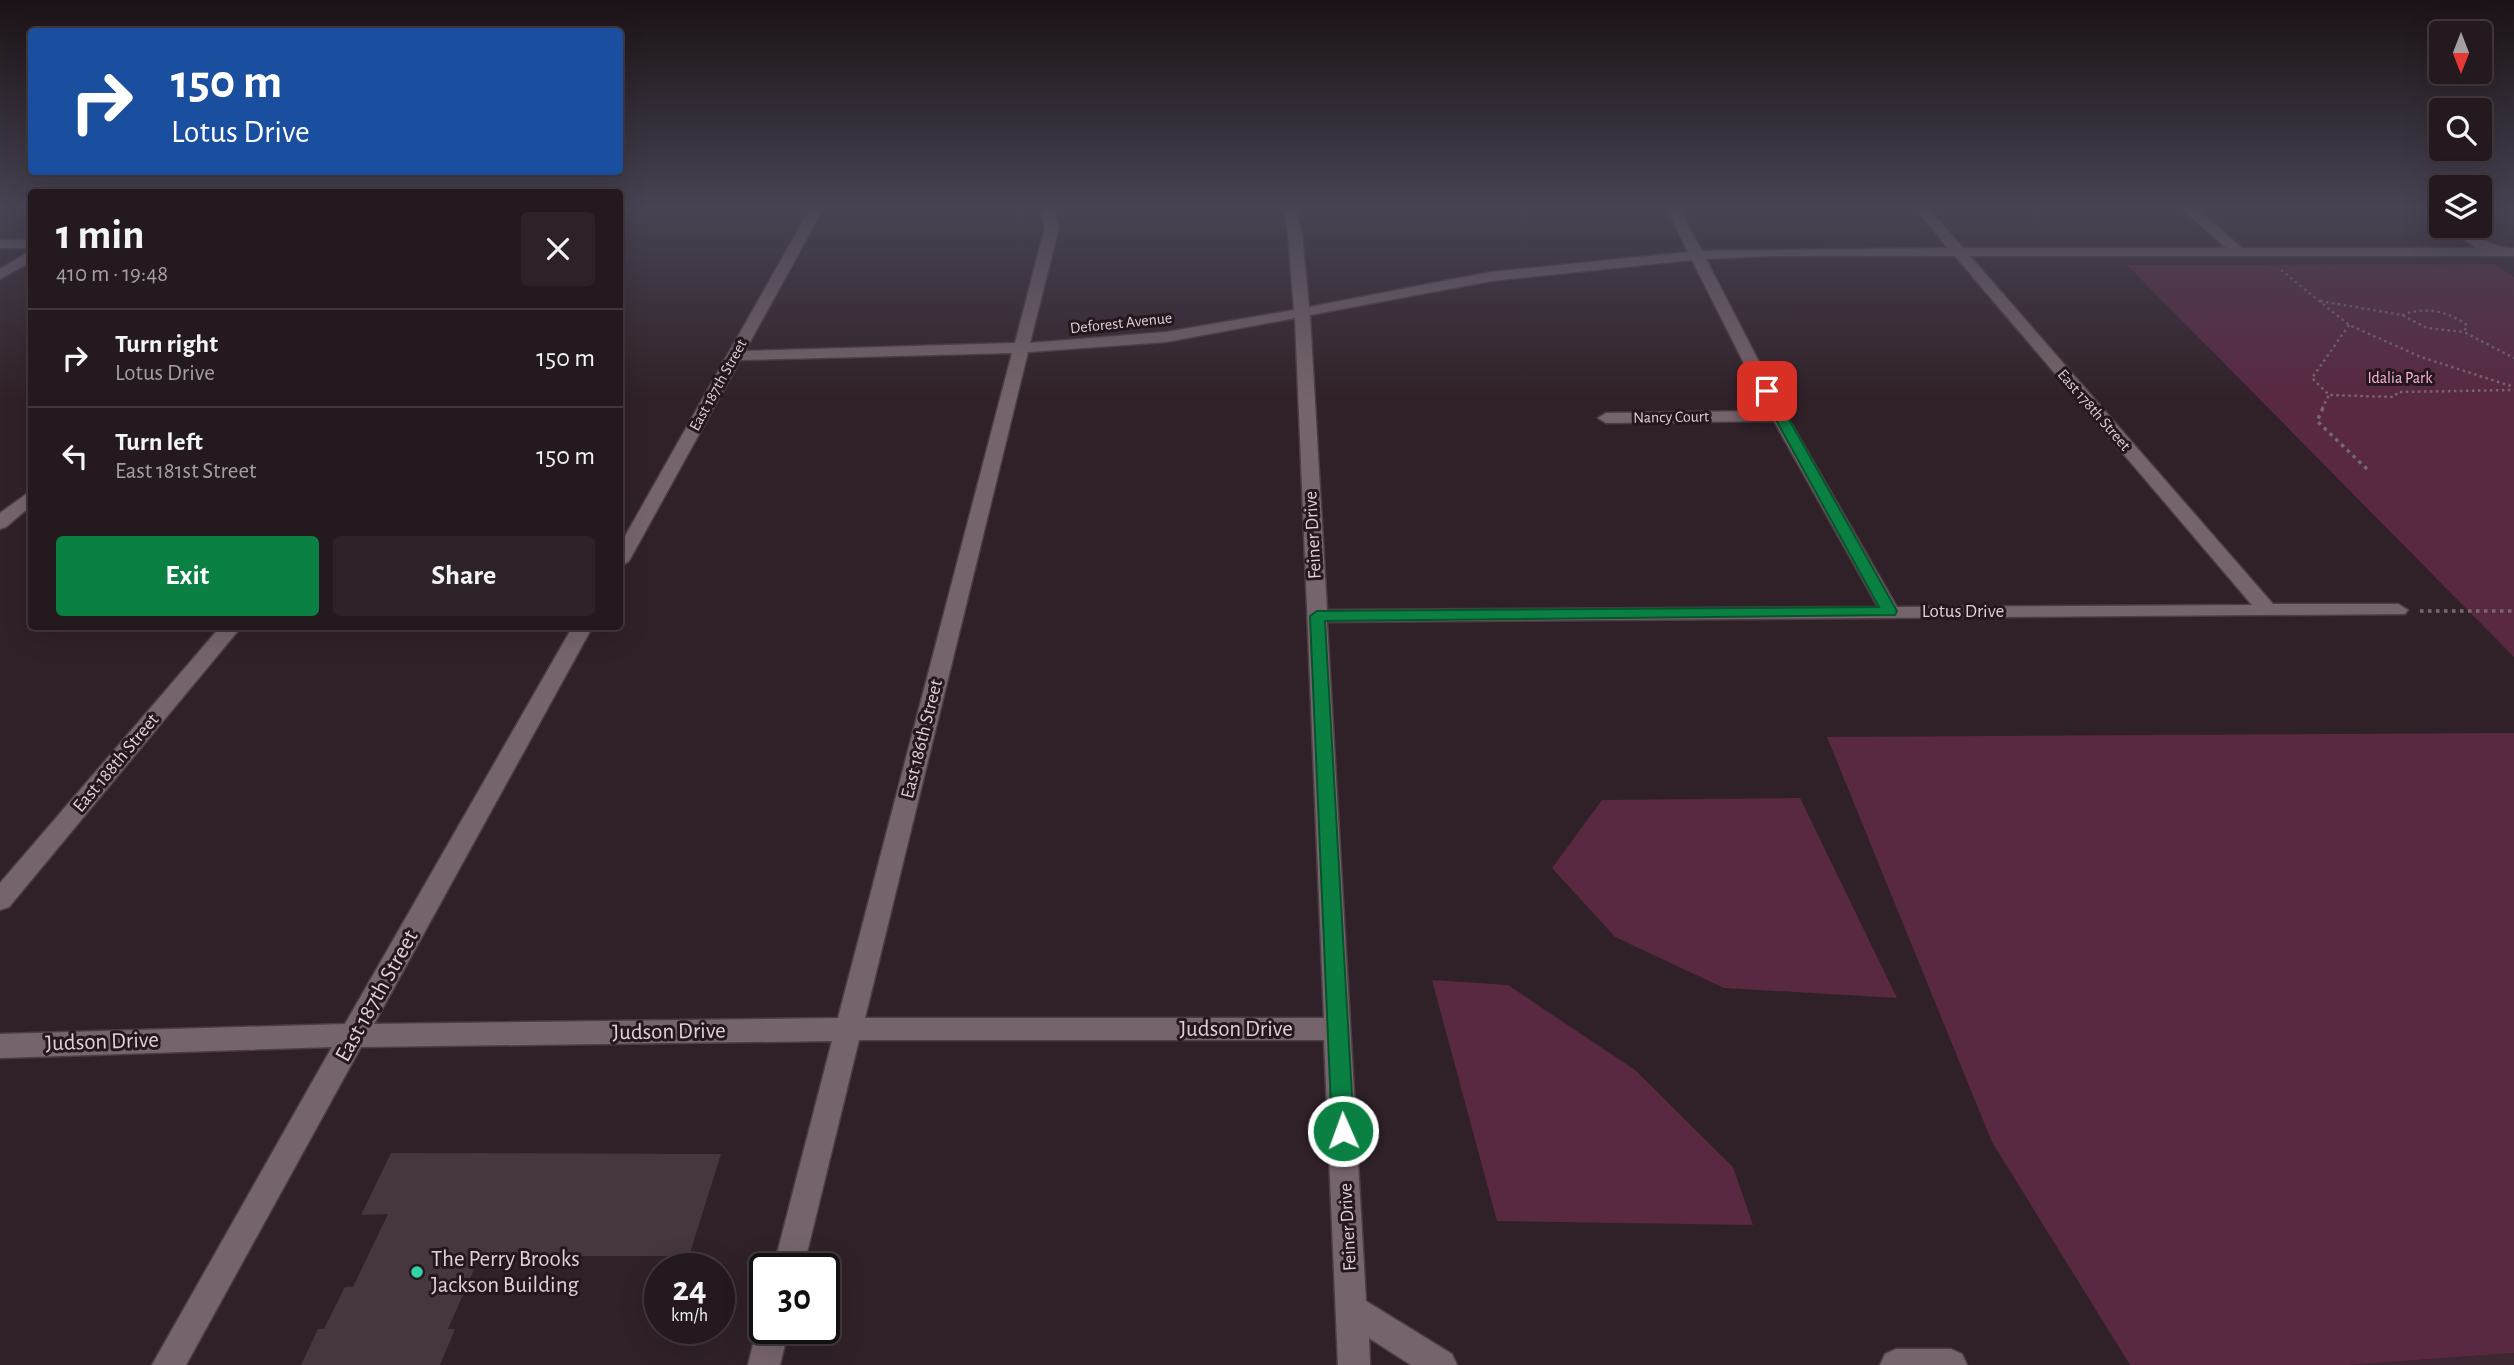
<!DOCTYPE html>
<meta charset="utf-8">
<style>
body{margin:0;font-family:"Alegreya Sans",sans-serif;background:#2c2227;color:#f1f3f6;height:100vh;display:flex;flex-direction:column;font-size:26px;white-space:nowrap}
*{box-sizing:border-box;margin:0}
p{font-size:23px;color:#a3a0a4}
.icon{flex:none;width:38px;height:38px;fill:none;stroke:currentColor;stroke-width:2;stroke-linecap:round;stroke-linejoin:round}
.map{position:relative;flex:1;overflow:hidden}
.drawer{position:absolute;left:28px;top:189px;width:595px;height:441px;display:flex;flex-direction:column;background:#24191e;border-radius:7px;box-shadow:0 7px 28px #0002,0 0 0 2px #41383c}
.drawer>*{flex:none}
.hud{position:absolute;left:28px;top:28px;width:595px;height:147px;border-radius:7px;box-shadow:0 7px 28px #0002,0 0 0 2px #41383c;background:#1a4fa0;color:#fff;overflow:hidden}
.needle{width:46px;rotate:180deg}
.fabs{position:absolute;left:2429px;top:21px;display:grid;gap:14px}
.fabs a{display:grid;place-items:center;width:63px;height:63px;border-radius:7px;background:#24191e;box-shadow:0 7px 28px #0002,0 0 0 2px #41383c;font-size:35px}
.speed{position:absolute;left:644px;top:1253px;display:flex;gap:14px;font-size:35px;font-weight:700;text-align:center}
.speed>*{display:grid;place-content:center;width:91px;height:91px;border-radius:50%;background:#24191e;box-shadow:0 7px 28px #0002,0 0 0 2px #41383c;line-height:1}
.speed small{font-size:18px;font-weight:400}
.speed .limit{border:4px solid #111;border-radius:10px;background:#fff;color:#111}
.pin{position:absolute;display:grid;place-items:center;width:60px;height:60px;color:#fff;margin:-30px;border-radius:14px;box-shadow:0 4px 10px #0006}
.me{position:absolute;width:77px;margin:-38px;rotate:358deg;stroke-linejoin:round;filter:drop-shadow(0 0 5px #0008)}
.turn{display:flex;align-items:center;gap:24px;height:147px;padding:0 28px;font-size:32px}
.turn .icon{width:91px;height:91px;stroke-width:2.5}
.turn b{display:block;font-size:49px;line-height:60px}
.round{display:grid;place-items:center;flex:none;width:74px;height:74px;border-radius:7px;background:#2c2227}
.overview{display:flex;align-items:center;justify-content:space-between;height:119px;padding:0 28px}
h1{font-size:42px;font-weight:700;line-height:52px}
.primary-button{display:flex;gap:14px;margin-top:auto;padding:14px 28px}
.primary-button a{flex:1;height:80px;border-radius:7px;background:#0b8043;color:#fff;font-size:28px;font-weight:700;line-height:80px;text-align:center}
.primary-button a+a{background:#2c2227;color:#f1f3f6}
ul{padding:0;list-style:none}
li{display:flex;align-items:center;gap:21px;height:98px;padding:0 28px;border-top:2px solid #41383c}
li div{flex:1}
li b{display:block;font-size:26px}
li em{font-style:normal}
.map>svg:first-child{display:block}
</style>
<div class="map">
<svg width="2514" height="1365" viewBox="0 0 2514 1365">
<rect width="100%" height="100%" fill="#302128"/>
<!-- built -->
<path fill="#3d2732" d="M2514 1353V1365H2348Z"/>
<!-- green -->
<path fill="#592841" d="M2494 264 2514 277V657L2127 265Z
M2514 733V1353L2348 1365H2130L1992 1142 1827 737Z
M1800 798 1897 998 1724 988 1615 937 1552 868 1602 800Z
M1432 980 1508 985 1635 1070 1733 1167 1753 1225 1497 1221Z"/>
<!-- building -->
<path fill="#46363d" d="M391 1153 721 1154 689 1256H480L448 1329H455L440 1365H301L318 1329H324L345 1287H353L388 1214 361 1215Z"/>
<g fill="none" stroke-linecap="round" stroke-linejoin="round">
<defs>
<path id="minor" d="M810 209H823L745 351 1015 343 1045 227 1041 209H1053L1059 227 1030 343 1166 332 1294 310 1288 234 1283 209H1296L1302 234 1309 307 1491 272 1688 252 1667 209H1679L1702 251 1948 248 1916 209H1929L1963 248H2226L2182 209H2197L2242 248H2476L2446 226C2476 225 2480 248 2514 248V256H1970L2273 604H2398L2408 610 2405 614 1327 622 1366 1301 1452 1354 1457 1365H1411L1369 1338 1370 1365H1338L1324 1040H859L803 1269H773L832 1041 361 1047 186 1365H152L332 1047 0 1058V1034L345 1024 573 626H593L374 1024 838 1018 1012 353 740 360 629 561 620 567V545ZM1772 256H1955L2252 605 1897 607 1787 416 1706 259ZM1692 260 1768 411 1606 413 1598 418 1606 423 1774 421 1878 607 1327 610 1310 315 1491 281ZM1295 318 1324 1018H865L1028 352 1166 342Z
M2420 209H2436L2441 212V222Z
M0 240H32V248H0Z
M32 250V261L0 279V269Z
M32 490V505L6 527 0 529V513Z
M221 626H242L9 907 0 910V883Z
M765 1316V1328H789L780 1365H748L757 1328Z
M1896 1349H1951L1962 1354 1967 1365H1880L1885 1354Z"/>
</defs>
<!-- minor casing -->
<use href="#minor" stroke="#4a3e44" stroke-width="3"/>
<!-- path-far1 -->
<path stroke="#76696f" stroke-width="2.5" stroke-dasharray="2.5 3.5" stroke-linecap="butt" d="M2281 270 2349 325 2421 357 2514 387
M2320 301 2402 315 2427 328 2464 332 2514 358
M2402 315C2427 306 2446 311 2467 325L2464 332
M2349 325 2312 378 2329 395 2394 397 2398 392 2514 390
M2322 409 2329 395"/>
<!-- path -->
<path stroke="#76696f" stroke-width="3.5" stroke-dasharray="3.5 4.5" stroke-linecap="butt" d="M2323 408 2317 421 2368 470
M2420 611H2514"/>
<!-- minor -->
<use href="#minor" fill="#76646c" fill-rule="evenodd"/>
</g>
<!-- sky -->
<linearGradient id="sky" x2="0" y2="1"><stop stop-color="#1a1216"/><stop offset="0.52" stop-color="#484353"/><stop offset="1" stop-color="#484353" stop-opacity="0"/></linearGradient>
<rect width="2514" height="400" fill="url(#sky)"/>
<!-- route -->
<path fill="#0b8043" stroke="#07532c" stroke-width="2" d="M1767 388 1773 391 1897 611 1895 615 1325 621 1354 1131 1351 1138 1343 1141 1335 1138 1332 1131 1310 616 1317 611 1879 607 1760 391Z"/>
<!-- markers -->
<circle fill="#31d4a9" stroke="#26171e" stroke-width="2.5" cx="417" cy="1272" r="7"/>
<g text-anchor="middle" dominant-baseline="central" stroke-width="6" stroke-linejoin="round" paint-order="stroke">
<!-- far-street labels -->
<g font-size="16" fill="#ddd2d7" stroke="#26171e">
<text transform="translate(1121 323) rotate(-6)">Deforest Avenue</text>
<text transform="translate(718 385) rotate(-61)">East 187th Street</text>
<text transform="translate(2094 410) rotate(49)">East 178th Street</text>
<text transform="translate(1671 417) rotate(-1)">Nancy Court</text>
</g>
<!-- far-park labels -->
<g font-size="16" fill="#fcbad8" stroke="#26171e">
<text x="2400" y="378">Idalia Park</text>
</g>
<!-- street labels -->
<g font-size="19" fill="#ddd2d7" stroke="#26171e">
<text transform="translate(1313 535) rotate(-93)">Feiner Drive</text>
<text x="1963" y="611">Lotus Drive</text>
<text transform="translate(922 739) rotate(-76)">East 186th Street</text>
<text transform="translate(116 763) rotate(-50)">East 188th Street</text>
<text transform="translate(1348 1227) rotate(-93)">Feiner Drive</text>
</g>
<!-- near-street labels -->
<g font-size="23" fill="#ddd2d7" stroke="#26171e">
<text transform="translate(377 996) rotate(-61)">East 187th Street</text>
<text x="1236" y="1029">Judson Drive</text>
<text transform="translate(669 1032) rotate(-1)">Judson Drive</text>
<text transform="translate(102 1042) rotate(-2)">Judson Drive</text>
</g>
<!-- near-poi labels -->
<g font-size="23" fill="#ddd2d7" stroke="#26171e" text-anchor="start">
<text x="431" y="1259">The Perry Brooks<tspan x="431" dy="26">Jackson Building</tspan></text>
</g>
</g>
</svg>
<div class="fabs">
<a><svg class="needle" viewBox="-14 -14 28 28"><path d="M0-13l5 13h-10z" fill="#e53935"/><path d="M0 13l5-13h-10z" fill="#a3a0a4"/></svg></a>
<a><svg class="icon" aria-label="search" viewBox="0 0 24 24"><circle cx="10" cy="10" r="6"/><path d="M15 15l6 6"/></svg></a>
<a><svg class="icon" aria-label="layers" viewBox="0 0 24 24"><path d="M12 4l9 5-9 5-9-5zM3 14l9 5 9-5"/></svg></a>
</div>
<div class="speed"><div>24<small>km/h</small></div><div class="limit">30</div></div>
<div class="pin" style="left:1767px;top:391px;background:#d93025"><svg class="icon" aria-label="arrive" viewBox="0 0 24 24"><path d="M6 21V4h12l-3 4 3 4H6"/></svg></div>
<svg class="me" style="left:1343px;top:1131px" viewBox="-20 -20 40 40"><circle r="17" fill="#0b8043" stroke="#fff" stroke-width="3"/><path d="M0-11L8 9 0 5-8 9z" fill="#fff"/></svg>
<div class="hud">
<div class="turn"><svg class="icon" aria-label="right" viewBox="0 0 24 24"><path d="M7 20v-9h11M14 6l5 5-5 5"/></svg><div><b>150 m</b>Lotus Drive</div></div>
</div>
<section class="drawer">
<div class="overview"><div><h1>1 min</h1><p>410 m · 19:48</p></div><a class="round"><svg class="icon" aria-label="close" viewBox="0 0 24 24"><path d="M6 6l12 12M18 6L6 18"/></svg></a></div>
<ul>
<li><svg class="icon" aria-label="right" viewBox="0 0 24 24"><path d="M7 20v-9h11M14 6l5 5-5 5"/></svg><div><b>Turn right</b><p>Lotus Drive</p></div><em>150 m</em></li>
<li><svg class="icon" aria-label="left" viewBox="0 0 24 24"><path d="M17 20v-9H6M10 6l-5 5 5 5"/></svg><div><b>Turn left</b><p>East 181st Street</p></div><em>150 m</em></li>
</ul>
<div class="primary-button"><a>Exit</a><a>Share</a></div>
</section>
</div>
